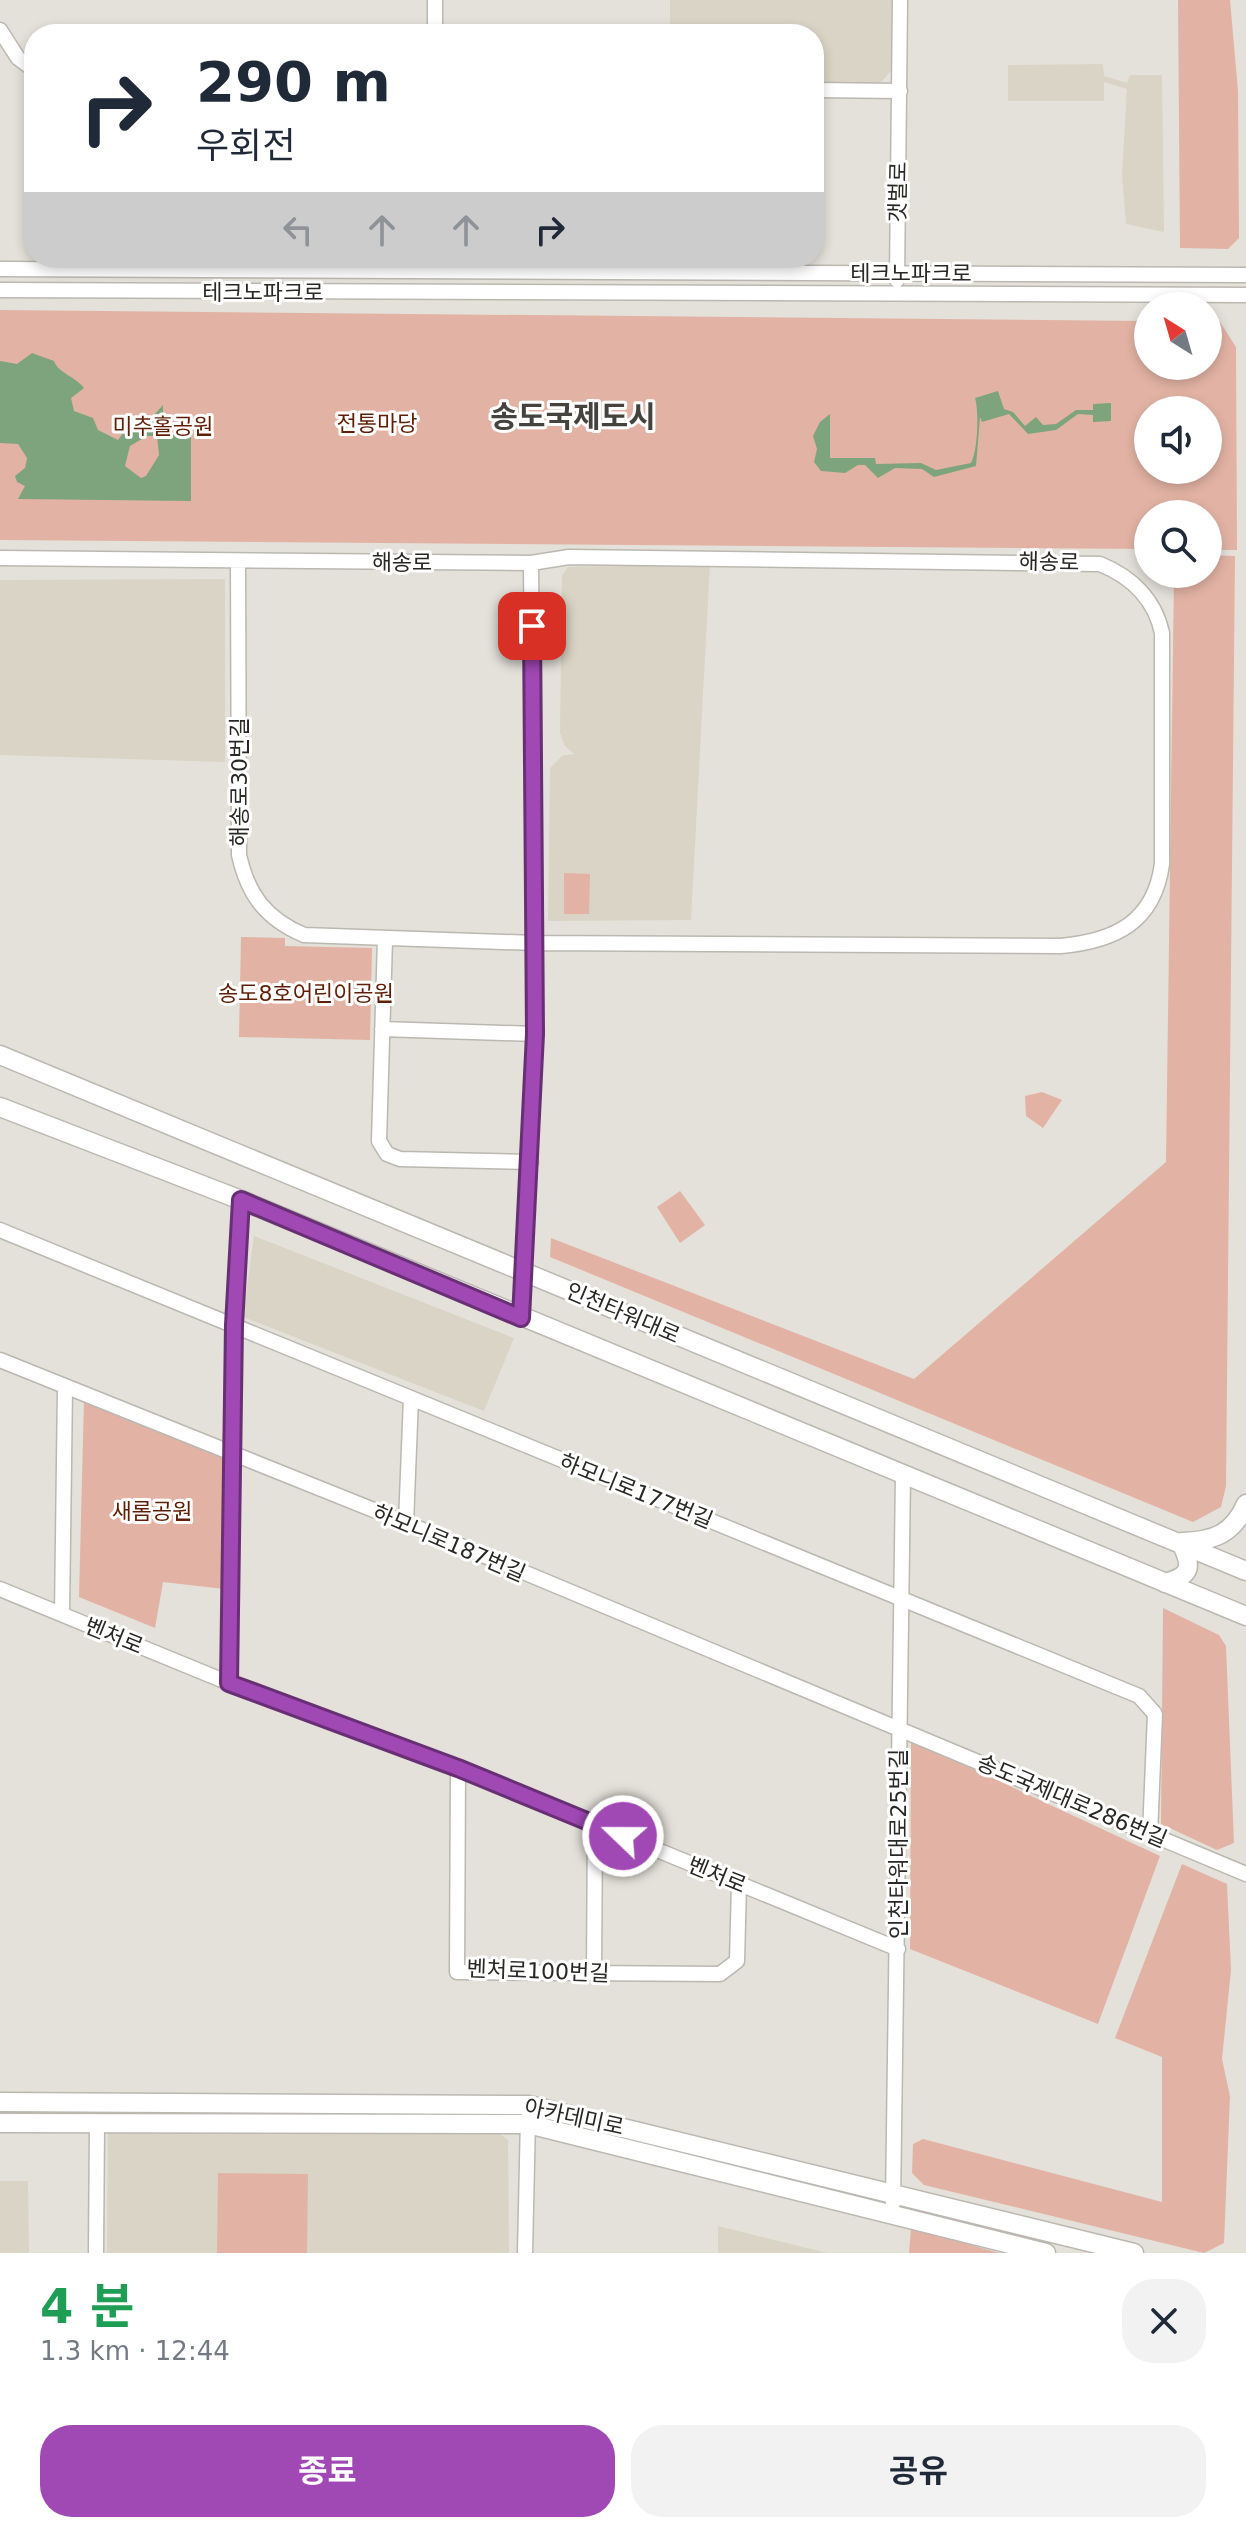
<!DOCTYPE html>
<html lang="ko">
<meta charset="utf-8">
<style>
body{margin:0;font-family:"DejaVu Sans","Noto Sans KR",sans-serif;background:#f2f2f3;color:#1f2937;height:100vh;display:flex;flex-direction:column;font-size:30px;white-space:nowrap}
*{box-sizing:border-box;margin:0}
p{font-size:26px;color:#747a83}
.icon{flex:none;width:44px;height:44px;fill:none;stroke:currentColor;stroke-width:2;stroke-linecap:round;stroke-linejoin:round}
.map{position:relative;height:2253px;overflow:hidden}
.sheet{display:flex;flex-direction:column;background:#fff;flex:1}
.sheet>*{flex:none}
.hud{position:absolute;left:24px;top:24px;width:800px;height:244px;border-radius:32px;box-shadow:0 4px 12px #0003;background:#fff;color:#1f2937;overflow:hidden}
.needle{width:52px;rotate:323deg}
.controls{position:absolute;left:1134px;top:292px;display:grid;gap:16px}
.controls a{display:grid;place-items:center;width:88px;height:88px;border-radius:50%;background:#fff;box-shadow:0 4px 12px #0003;font-size:40px}
.pin{position:absolute;display:grid;place-items:center;width:68px;height:68px;color:#fff;margin:-34px;border-radius:16px;box-shadow:0 4px 12px #0006}
.me{position:absolute;width:88px;margin:-44px;rotate:292deg;stroke-linejoin:round;filter:drop-shadow(0 0 6px #0008)}
.turn{display:flex;align-items:center;gap:28px;height:168px;padding:0 40px;font-size:36px}
.turn .icon{width:104px;height:104px;stroke-width:2.5}
.turn b{display:block;font-size:56px;line-height:68px}
.lanes{display:flex;align-items:center;height:76px;padding:0 40px;background:#0003;justify-content:center;gap:40px;direction:ltr}
.lanes .off{opacity:.35}
.round{display:grid;place-items:center;flex:none;width:84px;height:84px;border-radius:32px;background:#f2f2f3}
.summary{display:flex;align-items:center;justify-content:space-between;height:136px;padding:0 40px}
h1{font-size:48px;font-weight:700;line-height:60px;color:#1e9e55}
.cta{display:flex;gap:16px;margin-top:auto;padding:16px 40px}
.cta a{flex:1;height:92px;border-radius:32px;background:#a048b4;color:#fff;font-size:32px;font-weight:700;line-height:92px;text-align:center}
.cta a+a{background:#f2f2f3;color:#1f2937}
.map>svg:first-child{display:block}
</style>
<div class="map">
<svg width="1246" height="2253" viewBox="0 0 1246 2253">
<rect width="100%" height="100%" fill="#e3e1d9"/>
<!-- built -->
<path fill="#d9d4c5" d="M670 0H893V69L878 85 814 83V34H670Z
M1103 64 1104 76 1127 83 1130 75H1162L1164 232 1126 224 1122 175 1127 89 1104 82V101H1008V65Z
M710 563 691 920 548 921 550 768 562 756 574 754 565 746 560 733 562 576 568 567Z
M225 579V762L0 755V580Z
M254 1236 514 1338 484 1411 243 1317Z
M127 2124 490 2126 508 2140 509 2253H107L108 2133Z
M28 2181 29 2253H0V2181Z
M718 2226 827 2253H718Z"/>
<!-- green -->
<path fill="#e2b3a4" fill-rule="evenodd" d="M1178 0H1230L1238 91 1239 238 1228 249 1180 248Z
M0 310 1148 321V366H1208V321L1220 322 1236 347 1237 550H1208V514H1148V549L0 540ZM1148 410H1208V470H1148Z
M1208 555 1235 556 1226 1486 1221 1507 1193 1522 550 1257 551 1238 914 1379 1166 1162 1174 574H1208Z
M564 873 590 874 589 914H564Z
M241 937 285 938V946L372 948 370 1040 239 1037Z
M1042 1092 1062 1100 1043 1128 1026 1116 1025 1096Z
M680 1191 705 1225 680 1243 657 1207Z
M84 1400 223 1455 224 1589 163 1582 155 1628 79 1597Z
M1163 1608 1219 1635 1226 1646 1234 1843 1217 1850 1161 1824Z
M911 1740 1160 1856 1098 2024 910 1949Z
M1182 1864 1227 1884 1231 1970 1222 2059 1230 2096 1224 2243 1204 2253 924 2185 912 2173 913 2144 923 2139 1162 2202V2057L1115 2038Z
M218 2173 308 2174 307 2253H217Z
M911 2228 999 2253H909Z"/>
<!-- water -->
<path fill="#7da47d" fill-rule="evenodd" d="M32 353 54 361C59 374 75 376 84 388L71 398 74 411 93 418 98 430 118 440 128 426H144L163 405V435H191V501L18 499 25 486 17 482 15 476 25 468 27 458 18 444 0 443V361L17 364ZM147 436H157L159 455 146 476 141 478 125 466 130 446Z
M998 391 1004 409 1013 412 1025 426 1036 417 1043 425 1056 424 1076 410H1093V404L1111 403V421L1093 422V415L1078 414 1056 430 1028 434 1009 414 982 422 980 417 976 466 934 477 922 469 895 468 878 478 865 465H858L845 473 821 471 814 462 817 449 813 436 820 422 830 414V458H875L876 464 921 463 936 470 971 463C978 450 979 411 975 398Z"/>
<g fill="none" stroke-linecap="round" stroke-linejoin="round">
<defs>
<path id="minor" d="M0 30 18 58 34 70
M435 34V0
M814 90 900 91
M0 269 1246 275
M897 280 900 0
M0 290 1246 295
M0 558 531 563 569 557 1100 564C1132 577 1155 600 1162 633V864C1154 923 1114 941 1061 946L535 943 304 935C266 919 248 895 239 855L238 561
M385 939 379 1141 387 1154 400 1159 531 1162
M382 1029 535 1034
M0 1230 1139 1696 1155 1714 1150 1834
M521 1318 535 1034 531 563
M0 1360 406 1523 1246 1874
M406 1523 411 1398
M0 1589 229 1683 458 1768 898 1949
M62 1614 65 1387
M229 1683 234 1325 241 1200
M458 1768 457 1972 720 1974 737 1961 739 1884
M594 1973 595 1824
M893 2203 903 1475
M96 2253 97 2122
M525 2253 528 2117"/>
<path id="major" d="M0 1055 1246 1571
M0 1107 241 1200 1246 1616
M1182 1542C1214 1541 1233 1534 1246 1504
M1165 1583C1190 1576 1193 1568 1182 1545
M0 2102 529 2105 1134 2253
M0 2123 528 2124 1046 2253"/>
</defs>
<!-- minor casing -->
<use href="#minor" stroke="#bbb8b1" stroke-width="17"/>
<!-- major casing -->
<use href="#major" stroke="#bbb8b1" stroke-width="21"/>
<!-- minor -->
<use href="#minor" stroke="#fff" stroke-width="14"/>
<!-- major -->
<use href="#major" stroke="#fff" stroke-width="18"/>
</g>
<g fill="none" stroke-linecap="round" stroke-linejoin="round">
<defs>
<path id="route" d="M532 626 535 1034 521 1318 241 1200 234 1325 229 1683 458 1768 623 1836"/>
</defs>
<!-- route casing -->
<use href="#route" stroke="#682f75" stroke-width="20"/>
<!-- route -->
<use href="#route" stroke="#a048b4" stroke-width="14"/>
</g>
<g text-anchor="middle" dominant-baseline="central" stroke-width="6" stroke-linejoin="round" paint-order="stroke">
<!-- street labels -->
<g font-size="22" fill="#292825" stroke="#fff">
<text transform="translate(898 192) rotate(-89)">갯벌로</text>
<text x="911" y="273">테크노파크로</text>
<text x="263" y="292">테크노파크로</text>
<text x="402" y="562">해송로</text>
<text transform="translate(1049 562) rotate(1)">해송로</text>
<text transform="translate(239 782) rotate(-90)">해송로30번길</text>
<text transform="translate(623 1313) rotate(23)">인천타워대로</text>
<text transform="translate(636 1491) rotate(22)">하모니로177번길</text>
<text transform="translate(449 1543) rotate(23)">하모니로187번길</text>
<text transform="translate(114 1636) rotate(22)">벤처로</text>
<text transform="translate(1072 1801) rotate(23)">송도국제대로286번길</text>
<text transform="translate(898 1844) rotate(-90)">인천타워대로25번길</text>
<text transform="translate(717 1875) rotate(22)">벤처로</text>
<text transform="translate(538 1971) rotate(2)">벤처로100번길</text>
<text transform="translate(574 2117) rotate(12)">아카데미로</text>
</g>
<!-- park labels -->
<g font-size="22" fill="#5f1e05" stroke="#fff">
<text x="377" y="423">전통마당</text>
<text x="163" y="426">미추홀공원</text>
<text x="306" y="993">송도8호어린이공원</text>
<text x="152" y="1511">새롬공원</text>
</g>
<!-- district labels -->
<g font-size="30" font-weight="bold" fill="#45433d" stroke="#fff">
<text x="573" y="416">송도국제도시</text>
</g>
</g>
</svg>
<div class="controls">
<a><svg class="needle" viewBox="-14 -14 28 28"><path d="M0-13l5 13h-10z" fill="#e53935"/><path d="M0 13l5-13h-10z" fill="#747a83"/></svg></a>
<a><svg class="icon" aria-label="sound" viewBox="0 0 24 24"><path d="M4 9h4l5-4v14l-5-4H4zM17 9q2 3 0 6"/></svg></a>
<a><svg class="icon" aria-label="search" viewBox="0 0 24 24"><circle cx="10" cy="10" r="6"/><path d="M15 15l6 6"/></svg></a>
</div>
<div class="pin" style="left:532px;top:626px;background:#d93025"><svg class="icon" aria-label="arrive" viewBox="0 0 24 24"><path d="M6 21V4h12l-3 4 3 4H6"/></svg></div>
<svg class="me" style="left:623px;top:1836px" viewBox="-20 -20 40 40"><circle r="17" fill="#a048b4" stroke="#fff" stroke-width="3"/><path d="M0-11L8 9 0 5-8 9z" fill="#fff"/></svg>
<div class="hud">
<div class="turn"><svg class="icon" aria-label="right" viewBox="0 0 24 24"><path d="M7 20v-9h11M14 6l5 5-5 5"/></svg><div><b>290 m</b>우회전</div></div>
<div class="lanes"><svg class="icon off" aria-label="left" viewBox="0 0 24 24"><path d="M17 20v-9H6M10 6l-5 5 5 5"/></svg><svg class="icon off" aria-label="ahead" viewBox="0 0 24 24"><path d="M12 20V5M6 11l6-6 6 6"/></svg><svg class="icon off" aria-label="ahead" viewBox="0 0 24 24"><path d="M12 20V5M6 11l6-6 6 6"/></svg><svg class="icon" aria-label="right" viewBox="0 0 24 24"><path d="M7 20v-9h11M14 6l5 5-5 5"/></svg></div>
</div>
</div>
<section class="sheet">
<div class="summary"><div><h1>4 분</h1><p>1.3 km · 12:44</p></div><a class="round"><svg class="icon" aria-label="close" viewBox="0 0 24 24"><path d="M6 6l12 12M18 6L6 18"/></svg></a></div>
<div class="cta"><a>종료</a><a>공유</a></div>
</section>
